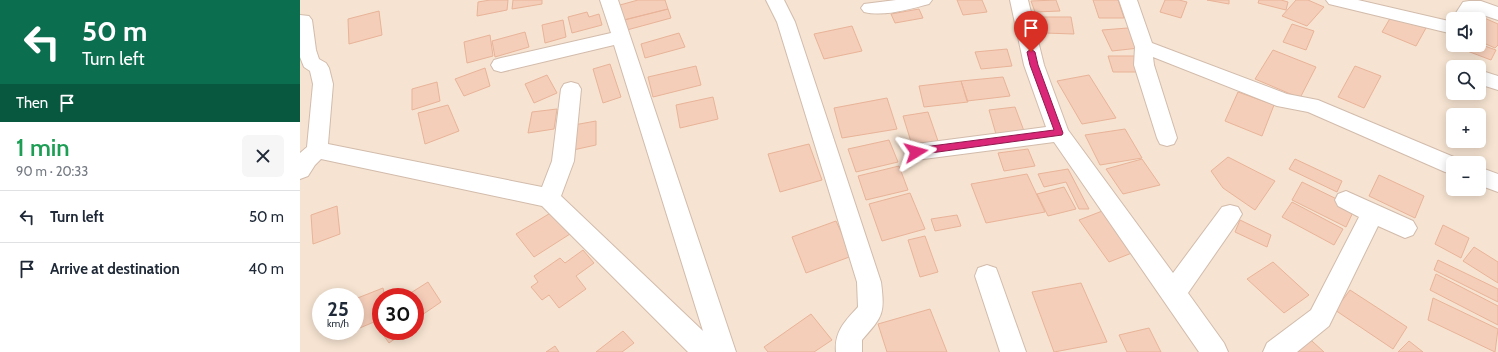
<!DOCTYPE html>
<meta charset="utf-8">
<style>
body{margin:0;font-family:Cabin,sans-serif;background:#f6f6f7;color:#1f2937;height:100vh;display:flex;flex-direction:column;font-size:15px;white-space:nowrap}
*{box-sizing:border-box;margin:0}
p{font-size:13px;color:#747a83}
.icon{flex:none;width:22px;height:22px;fill:none;stroke:currentColor;stroke-width:2;stroke-linecap:round;stroke-linejoin:round}
.map{position:relative;flex:1;overflow:hidden}
.side{display:flex;flex-direction:column;background:#fff;width:300px}
.side>*{flex:none}
.banner{background:#0b6e4f;color:#fff;overflow:hidden}
.controls{position:absolute;left:1146px;top:12px;display:grid;gap:8px}
.controls a{display:grid;place-items:center;width:40px;height:40px;border-radius:6px;background:#fff;box-shadow:0 2px 10px #0003;font-size:20px}
.speed{position:absolute;left:12px;top:288px;display:flex;gap:8px;font-size:20px;font-weight:700;text-align:center}
.speed>*{display:grid;place-content:center;width:52px;height:52px;border-radius:50%;background:#fff;box-shadow:0 2px 10px #0003;line-height:1}
.speed small{font-size:10px;font-weight:400}
.speed .limit{border:6px solid #d22;background:#fff;color:#111}
.pin{position:absolute;display:grid;place-items:center;width:34px;height:34px;color:#fff;margin:-41px -17px;border-radius:50% 50% 50% 0;rotate:-45deg;box-shadow:0 0 4px #0007}
.pin .icon{rotate:45deg}
.me{position:absolute;width:44px;margin:-22px;rotate:82deg;stroke-linejoin:round;filter:drop-shadow(0 0 3px #0008)}
.turn{display:flex;align-items:center;gap:14px;height:84px;padding:0 16px;font-size:18px}
.turn .icon{width:52px;height:52px;stroke-width:2.5}
.turn b{display:block;font-size:28px;line-height:34px}
.then{display:flex;align-items:center;height:38px;padding:0 16px;background:#0003;gap:8px;font-size:15px}
.round{display:grid;place-items:center;flex:none;width:42px;height:42px;border-radius:6px;background:#f6f6f7}
.headline{display:flex;align-items:center;justify-content:space-between;height:68px;padding:0 16px}
h1{font-size:24px;font-weight:600;line-height:30px;color:#1e9e55}
ul{padding:0;list-style:none}
li{display:flex;align-items:center;gap:12px;height:52px;padding:0 16px;border-top:1px solid #e0e1e3}
li div{flex:1}
li b{display:block;font-size:15px}
li em{font-style:normal}
main{display:flex;flex:1;min-height:0}
.map>svg:first-child{display:block}
</style>
<main>
<section class="side">
<div class="banner">
<div class="turn"><svg class="icon" aria-label="left" viewBox="0 0 24 24"><path d="M17 20v-9H6M10 6l-5 5 5 5"/></svg><div><b>50 m</b>Turn left</div></div>
<div class="then">Then<svg class="icon" aria-label="arrive" viewBox="0 0 24 24"><path d="M6 21V4h12l-3 4 3 4H6"/></svg></div>
</div>
<div class="headline"><div><h1>1 min</h1><p>90 m · 20:33</p></div><a class="round"><svg class="icon" aria-label="close" viewBox="0 0 24 24"><path d="M6 6l12 12M18 6L6 18"/></svg></a></div>
<ul>
<li><svg class="icon" aria-label="left" viewBox="0 0 24 24"><path d="M17 20v-9H6M10 6l-5 5 5 5"/></svg><div><b>Turn left</b></div><em>50 m</em></li>
<li><svg class="icon" aria-label="arrive" viewBox="0 0 24 24"><path d="M6 21V4h12l-3 4 3 4H6"/></svg><div><b>Arrive at destination</b></div><em>40 m</em></li>
</ul>
</section>
<div class="map">
<svg width="1198" height="352" viewBox="0 0 1198 352">
<rect width="100%" height="100%" fill="#fef2e3"/>
<!-- residential -->
<path fill="#f6e3d1" fill-rule="evenodd" d="M0 0H1198V352H0ZM1153 19H1179V45H1153ZM1153 67H1179V93H1153ZM1153 115H1179V141H1153ZM1153 163H1179V189H1153ZM21 297H55V331H21ZM81 297H115V331H81Z"/>
<!-- building -->
<path fill="#f5ceb9" stroke="#e8b398" d="M190 0H208L207 10 177 16 178 2Z
M213 0H242V4L212 9Z
M338 0H365L368 9 324 20 320 5Z
M657 0H682L687 12 663 15Z
M756 0 760 11 735 12 731 1Z
M793 0H818L824 18H799Z
M865 0H879L887 2 881 18 860 12Z
M907 0H929V4Z
M959 0H981L988 2 986 10 958 3Z
M996 0H1008L1024 7 1007 26 982 16Z
M368 9 371 18 327 30 324 20Z
M619 9 623 18 595 23 591 14Z
M79 11 82 35 49 44 48 19Z
M287 12 289 17 299 14 302 25 272 33 268 17Z
M1173 13 1198 24V45L1195 48 1179 41V19H1168Z
M1092 15 1126 28 1116 46 1082 32Z
M742 17H771L774 34 745 33Z
M263 20 266 37 245 43 242 25Z
M992 24 1014 31 1006 50 983 42Z
M552 26 562 51 524 59 514 34Z
M828 28 839 48 812 51 802 30Z
M225 32 229 47 195 57 192 41Z
M379 33 385 47 345 58 341 44Z
M190 35 193 56 167 63 164 42Z
M1179 44 1196 50 1191 60 1154 46 1179 45Z
M707 49 712 66 681 69 675 52Z
M973 50 1016 67 1000 98 955 79Z
M808 56H836L842 72H813Z
M310 64 321 97 303 103 293 69Z
M396 66 401 85 353 97 348 77Z
M1055 66 1081 76 1064 108 1038 97Z
M185 68 190 86 164 96 155 79Z
M247 75 257 93 234 103 225 84Z
M789 75 816 118 782 124 757 81Z
M703 77 710 96 667 101 661 81Z
M661 81 668 102 624 107 619 86Z
M137 82 140 101 112 110V89Z
M938 92 974 105 962 136 925 121Z
M413 97 418 119 380 128 376 105Z
M587 98 597 129 542 138 534 108Z
M148 105 159 131 125 144 118 113Z
M715 107 724 131 696 134 689 110Z
M257 109 254 129 228 133 232 112Z
M628 112 638 141 612 145 603 116Z
M296 121V145L273 150 274 125Z
M825 129 842 158 800 165 785 135Z
M589 140 598 162 556 172 548 149Z
M509 144 522 180 480 192 468 154Z
M728 149 735 166 704 171 698 153Z
M928 157 975 181 955 210 923 188 911 171Z
M842 159 860 185 823 194 806 169Z
M995 159 1042 181 1037 192 989 169Z
M599 166 608 190 566 200 558 176Z
M768 169 789 209H779L766 182 744 187 738 174Z
M727 174 745 212 686 223 671 184Z
M1079 175 1124 196 1115 218 1069 196Z
M1002 182 1055 208 1046 227 992 200Z
M764 187 776 209 748 216 737 194Z
M610 193 625 229 582 241 569 204Z
M992 202 1043 229 1034 245 982 217Z
M37 206 40 234 13 244 11 215Z
M810 208 842 249 809 262 779 220Z
M252 212 270 234 234 257 216 234Z
M657 215 661 226 635 231 631 219Z
M940 220 971 235 967 247 935 232Z
M536 221 552 256 506 273 492 237Z
M1143 225 1169 238 1161 258 1135 244Z
M625 236 638 272 620 277 608 240Z
M1174 247 1198 262V283L1163 261Z
M283 250 294 263 276 276 286 289 259 308 249 295 242 300 231 287 238 282 234 276 260 258 265 263Z
M1138 260 1198 289V302L1134 270Z
M973 262 1009 295 984 313 947 279Z
M1136 274 1198 306V325L1130 290Z
M128 282 141 302 122 315 115 304V297H110L109 294Z
M781 283 807 342 754 352 732 292Z
M83 288 85 297H81V319L55 330V299Z
M1050 290 1107 327 1093 349 1035 310Z
M1133 298 1198 329 1195 352 1128 320Z
M630 309 647 352H587L578 324Z
M511 314 532 340 514 352H468L464 347Z
M849 328 861 352H827L819 335Z
M33 331H53L34 339Z
M85 331H106L89 343 82 333Z
M323 331 334 343 322 352H296Z
M1002 332 1024 352H979Z
M1109 341 1123 352H1098Z
M255 346 259 352H246Z"/>
<g fill="none" stroke-linecap="round" stroke-linejoin="round">
<defs>
<path id="minor" d="M300 0H318L436 352H388L242 206 21 159 15 165 8 176 0 179V153L7 147 13 84 10 71 4 67 0 57V15L9 16 12 20 16 50 19 59 26 63 29 68 33 84 28 144 242 187 252 161 261 89 264 84 271 82 278 84 281 89 274 161 261 196 403 331 314 45 201 72 194 70 191 65 194 60 201 58 311 33Z
M466 0H484L495 22 581 282C585 314 583 316 562 340V352H536C534 332 545 321 558 307L557 282 477 22Z
M596 0H632L629 4C610 9 584 17 564 12L561 8 564 4Z
M710 0H728L744 65 768 130 873 273 922 207 930 205 938 207 942 214 938 221 888 293 924 343 928 352H899L754 142 616 160 608 158 605 152 608 146 616 144 746 127 724 65Z
M819 0H837L852 43 987 94 1018 100 1161 160 1162 163H1153V174L1145 172 1008 112 977 106 853 57 854 65 877 138 874 144 867 146 860 144 857 138 834 65 835 47Z
M1026 0H1058L1153 22V34L1029 4Z
M1169 1H1181L1198 7V20L1174 12 1170 19H1153V20L1152 19 1163 2Z
M1179 70 1198 76V90L1179 84Z
M1179 167 1198 174V192L1179 185Z
M1046 191 1113 221 1117 228 1113 235 1105 238 1078 226 1029 326 997 352H963L967 343 1011 310 1059 217 1038 206 1035 200 1038 194Z
M687 265 696 268 699 276 726 352H700L675 276 678 268Z"/>
</defs>
<!-- minor casing -->
<use href="#minor" stroke="#d2bbab" stroke-width="2"/>
<!-- minor -->
<use href="#minor" fill="#fff" fill-rule="evenodd"/>
</g>
<!-- route -->
<path fill="#db2777" stroke="#8e194d" d="M731 49 735 52 738 65 763 133 762 135 616 155 612 154 611 152 616 148 754 130 730 65 727 52Z"/>
</svg>
<div class="controls">
<a><svg class="icon" aria-label="sound" viewBox="0 0 24 24"><path d="M4 9h4l5-4v14l-5-4H4zM17 9q2 3 0 6"/></svg></a>
<a><svg class="icon" aria-label="search" viewBox="0 0 24 24"><circle cx="10" cy="10" r="6"/><path d="M15 15l6 6"/></svg></a>
<a>+</a>
<a>−</a>
</div>
<div class="speed"><div>25<small>km/h</small></div><div class="limit">30</div></div>
<div class="pin" style="left:731px;top:52px;background:#d93025"><svg class="icon" aria-label="arrive" viewBox="0 0 24 24"><path d="M6 21V4h12l-3 4 3 4H6"/></svg></div>
<svg class="me" style="left:616px;top:152px" viewBox="-20 -20 40 40"><path d="M0-17L14 15 0 8-14 15z" fill="#db2777" stroke="#fff" stroke-width="4"/></svg>
</div>
</main>
